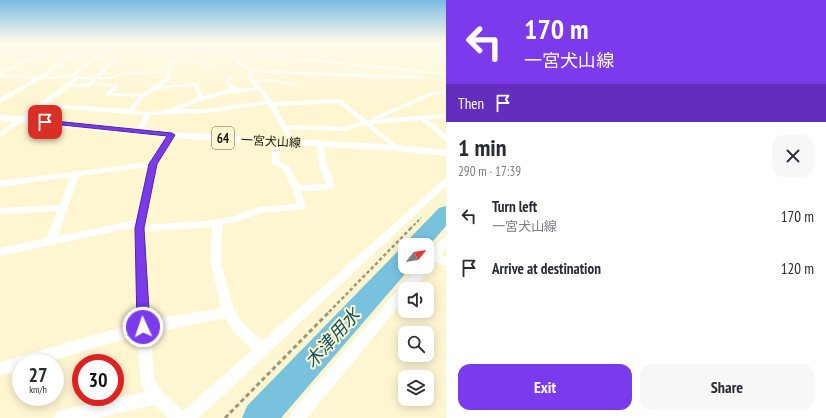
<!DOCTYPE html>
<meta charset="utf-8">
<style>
body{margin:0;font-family:"PT Sans Narrow","Noto Sans JP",sans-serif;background:#f7f7f7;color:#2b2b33;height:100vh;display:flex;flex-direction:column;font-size:15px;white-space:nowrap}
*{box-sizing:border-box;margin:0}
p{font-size:13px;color:#7c7c81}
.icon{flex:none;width:22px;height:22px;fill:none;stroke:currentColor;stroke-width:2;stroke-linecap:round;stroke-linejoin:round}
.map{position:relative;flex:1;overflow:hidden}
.panel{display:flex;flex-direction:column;background:#fff;width:380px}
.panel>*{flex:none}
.guide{background:#7c3aed;color:#fff;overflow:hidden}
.needle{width:26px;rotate:60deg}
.controls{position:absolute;left:398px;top:238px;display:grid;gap:8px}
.controls a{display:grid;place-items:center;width:36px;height:36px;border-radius:8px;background:#fff;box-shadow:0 2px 10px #0003;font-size:20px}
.speed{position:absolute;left:12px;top:354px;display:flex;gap:8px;font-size:20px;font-weight:700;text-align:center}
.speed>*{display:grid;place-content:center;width:52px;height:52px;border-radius:50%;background:#fff;box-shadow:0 2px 10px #0003;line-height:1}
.speed small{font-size:10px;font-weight:400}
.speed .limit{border:6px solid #d22;background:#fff;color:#111}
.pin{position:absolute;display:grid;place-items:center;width:34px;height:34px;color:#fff;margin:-17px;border-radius:8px;box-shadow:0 2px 6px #0006}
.me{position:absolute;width:44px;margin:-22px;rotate:357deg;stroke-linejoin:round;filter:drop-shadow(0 0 3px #0008)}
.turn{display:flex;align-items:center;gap:14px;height:84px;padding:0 12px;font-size:18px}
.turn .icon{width:52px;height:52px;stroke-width:2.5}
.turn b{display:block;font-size:28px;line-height:34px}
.then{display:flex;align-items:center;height:38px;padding:0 12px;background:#0003;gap:8px;font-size:15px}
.round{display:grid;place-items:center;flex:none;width:42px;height:42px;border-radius:12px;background:#f7f7f7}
.summary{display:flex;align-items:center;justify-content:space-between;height:68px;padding:0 12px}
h1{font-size:24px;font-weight:800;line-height:30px}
.button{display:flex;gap:8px;margin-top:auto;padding:8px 12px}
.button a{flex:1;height:46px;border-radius:12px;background:#7c3aed;color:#fff;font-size:16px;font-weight:800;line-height:46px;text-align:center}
.button a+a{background:#f7f7f7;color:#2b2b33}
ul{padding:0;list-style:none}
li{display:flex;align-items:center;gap:12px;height:52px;padding:0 12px}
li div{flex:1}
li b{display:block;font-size:15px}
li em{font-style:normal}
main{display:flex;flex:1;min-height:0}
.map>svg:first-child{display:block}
</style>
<main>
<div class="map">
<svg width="446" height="418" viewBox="0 0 446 418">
<rect width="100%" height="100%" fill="#fef6d1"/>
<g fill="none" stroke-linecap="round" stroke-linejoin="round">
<!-- river -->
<path fill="#78c2de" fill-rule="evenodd" d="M446 206V226L427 248V245H406L409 239 439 208Z
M405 249V267H411L281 418H242L247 406 397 252Z"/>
<!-- path-far2 -->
<path stroke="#9e987d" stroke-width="2" stroke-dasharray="3 2" stroke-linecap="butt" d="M410 229 421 218"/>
<!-- path-far1 -->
<path stroke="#9e987d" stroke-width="2.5" stroke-dasharray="3.5 2.5" stroke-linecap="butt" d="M329 312 411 228"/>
<!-- path -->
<path stroke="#9e987d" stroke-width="3" stroke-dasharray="4.5 3" stroke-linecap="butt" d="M225 418 330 311"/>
<!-- minor -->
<path fill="#fff" fill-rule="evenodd" d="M62 43H68L44 53 2 75 51 77 70 75 104 50 91 49 90 47 122 48 147 43H157L446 73V75L229 53 239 58 241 62 252 70 423 76V78H382L253 72 252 79 254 80 269 79 303 85 301 86 269 81 257 83 273 102 340 99 367 120H372V118L432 92 446 90V94H435L378 119 446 114V118L428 119 446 135V141L421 120 371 124 399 147 401 148 397 150 365 125 344 131 288 129 295 142 292 144 289 142 268 104 205 113 150 115 143 132 140 134 137 132 144 115 42 107 0 137V132L74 78 71 77 51 79 0 77V72L38 53 0 50V48L41 51ZM151 45 192 49 185 54 149 48 150 50 182 56 168 64 167 71 127 72 111 77H100L117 59 99 58 109 50 130 49ZM197 50 212 51 204 54 189 55ZM215 52 224 53 236 60 238 64 249 71 248 79 255 87C245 88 236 91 229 82L232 77 230 76 225 82 230 89 203 96 198 84 196 83 161 86 170 80 172 66 179 61 217 68 215 66 182 59C191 53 205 58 215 52ZM95 60H111L95 77 74 76ZM167 73 166 78 142 94 112 93 118 87V85L94 83V84L112 87 106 93V95L139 97 129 109 47 104 70 87H90L97 79H111L127 74ZM78 79H92L87 84H74ZM194 86 198 97C180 105 154 117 134 110 149 85 169 88 194 86ZM258 90 266 101 205 109H181C208 97 228 93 258 90ZM339 103 361 122 344 127 286 125 275 106Z
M432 43H435L446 60V64Z
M172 133 175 135 157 164 145 225 217 220 234 216 260 207 297 204 293 190 283 169 272 164V141L275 139 278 141 280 163 289 166 299 185 326 184 319 165 316 143 319 141 322 143 327 165 335 186 334 188 318 191H301L306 207 305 209 261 213 239 221 222 225 221 263 234 310 244 324 262 341 443 180H446V186L268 353 267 356 264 357 199 418H168L154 405 97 418H54L56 412 62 410 145 392 141 384 137 335 44 363H21V370L0 376V362L136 323 135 227 0 256V248L47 238 57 211 0 214V208L60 205 70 177 0 187V181L151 162 170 134ZM149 167 136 220 58 236 79 176ZM212 227 211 263 221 308 149 320 144 232ZM225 318 234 332 252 350 183 411 162 392 155 381 150 333Z
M446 237V248L441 255 446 257V266L435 262 413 289H405V299L307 418H289L291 412 418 267H427V256L442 238Z"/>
<!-- tertiary -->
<path fill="#fff" fill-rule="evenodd" d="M96 43H103L66 61 43 78 0 103V98L39 76 62 59Z"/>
<!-- primary -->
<path fill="#fff" fill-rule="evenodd" d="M0 115 172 132 397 145 446 150V156L397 151 172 138 0 121Z"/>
</g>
<!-- sky -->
<linearGradient id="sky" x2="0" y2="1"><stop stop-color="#7bbae4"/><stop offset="0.42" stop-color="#fffbea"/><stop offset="1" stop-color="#fffbea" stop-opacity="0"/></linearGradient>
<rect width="446" height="102" fill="url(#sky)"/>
<!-- route -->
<path fill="#7c3aed" stroke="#51269a" d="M45 120 172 133 175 135 157 164 144 228 150 327 148 331 143 333 139 331 137 327 135 228 149 164 167 136 43 123V121Z"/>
<g text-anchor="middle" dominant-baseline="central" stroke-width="4" stroke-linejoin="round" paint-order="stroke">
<!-- far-street labels -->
<g font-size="12" fill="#1a170a" stroke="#fef6d1">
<text transform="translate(271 141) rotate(3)">一宮犬山線</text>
</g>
<!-- shield labels -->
<rect fill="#fef6d1" stroke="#5e5a46" stroke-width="1" x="212" y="127" width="22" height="22" rx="3"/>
<g font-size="13" font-weight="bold" fill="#1a170a">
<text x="223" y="138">64</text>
</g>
<!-- near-water labels -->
<g font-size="18" font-style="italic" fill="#104f63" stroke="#fef6d1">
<text transform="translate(332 338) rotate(-48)">木津用水</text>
</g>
</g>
</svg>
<div class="controls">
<a><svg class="needle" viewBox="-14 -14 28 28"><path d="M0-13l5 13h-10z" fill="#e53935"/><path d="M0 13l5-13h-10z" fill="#7c7c81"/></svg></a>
<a><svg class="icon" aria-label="sound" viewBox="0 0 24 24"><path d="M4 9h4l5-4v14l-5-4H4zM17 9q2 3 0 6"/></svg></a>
<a><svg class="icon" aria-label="search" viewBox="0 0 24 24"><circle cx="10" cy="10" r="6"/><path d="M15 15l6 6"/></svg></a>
<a><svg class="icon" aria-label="layers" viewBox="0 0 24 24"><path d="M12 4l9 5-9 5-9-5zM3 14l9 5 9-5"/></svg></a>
</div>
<div class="speed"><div>27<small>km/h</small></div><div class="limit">30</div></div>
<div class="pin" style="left:45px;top:122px;background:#d93025"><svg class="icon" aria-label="arrive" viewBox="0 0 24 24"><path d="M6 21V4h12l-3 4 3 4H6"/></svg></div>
<svg class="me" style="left:143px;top:327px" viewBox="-20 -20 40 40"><circle r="17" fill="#7c3aed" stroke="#fff" stroke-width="3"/><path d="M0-11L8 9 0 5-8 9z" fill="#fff"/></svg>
</div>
<section class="panel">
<div class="guide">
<div class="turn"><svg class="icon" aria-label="left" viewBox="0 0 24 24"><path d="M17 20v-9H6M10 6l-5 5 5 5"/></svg><div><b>170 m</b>一宮犬山線</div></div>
<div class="then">Then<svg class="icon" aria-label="arrive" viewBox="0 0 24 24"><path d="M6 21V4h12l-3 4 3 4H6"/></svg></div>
</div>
<div class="summary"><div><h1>1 min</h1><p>290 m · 17:39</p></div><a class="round"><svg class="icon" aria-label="close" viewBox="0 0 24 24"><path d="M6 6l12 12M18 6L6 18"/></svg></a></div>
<ul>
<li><svg class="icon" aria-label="left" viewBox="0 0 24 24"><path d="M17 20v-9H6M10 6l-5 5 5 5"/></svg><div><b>Turn left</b><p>一宮犬山線</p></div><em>170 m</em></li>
<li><svg class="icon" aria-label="arrive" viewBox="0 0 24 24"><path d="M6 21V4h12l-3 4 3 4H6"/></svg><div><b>Arrive at destination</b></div><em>120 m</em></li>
</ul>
<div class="button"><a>Exit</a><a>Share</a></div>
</section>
</main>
